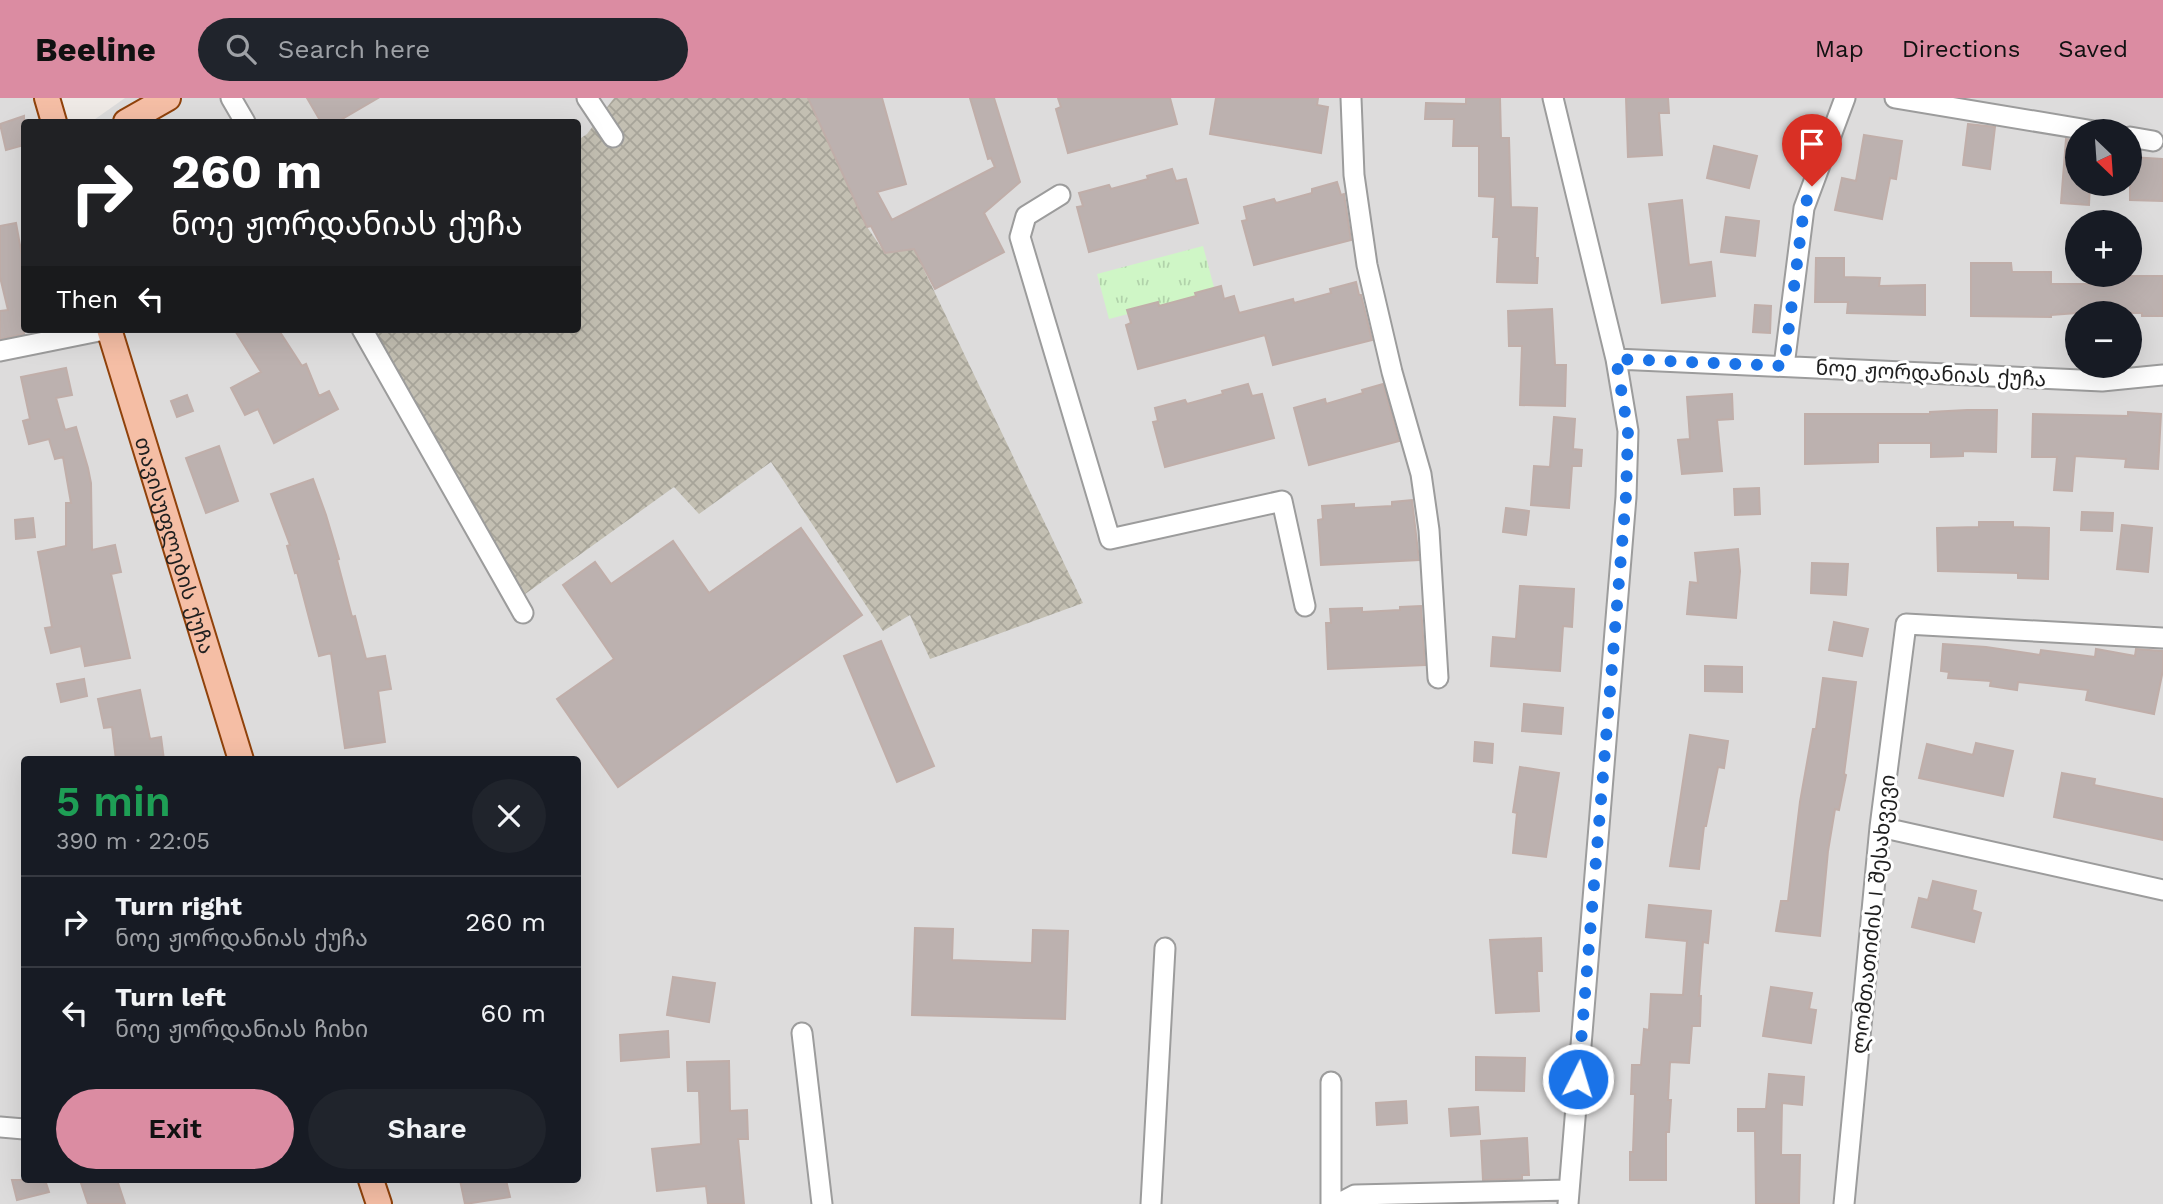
<!DOCTYPE html>
<meta charset="utf-8">
<style>
body{margin:0;font-family:"Work Sans","Noto Sans Georgian",sans-serif;background:#20242c;color:#f1f3f6;height:100vh;display:flex;flex-direction:column;font-size:26px;white-space:nowrap}
*{box-sizing:border-box;margin:0}
p{font-size:23px;color:#9ea1a6}
.icon{flex:none;width:38px;height:38px;fill:none;stroke:currentColor;stroke-width:2;stroke-linecap:round;stroke-linejoin:round}
.map{position:relative;flex:1;overflow:hidden}
.side{position:absolute;left:21px;top:658px;width:560px;height:427px;display:flex;flex-direction:column;background:#171b24;border-radius:7px;box-shadow:0 7px 28px #0002}
.side>*{flex:none}
.hud{position:absolute;left:21px;top:21px;width:560px;height:214px;border-radius:7px;box-shadow:0 7px 28px #0002;background:#202124;color:#fff;overflow:hidden}
.needle{width:46px;rotate:155deg}
.tools{position:absolute;left:2065px;top:21px;display:grid;gap:14px}
.tools a{display:grid;place-items:center;width:77px;height:77px;border-radius:50%;background:#171b24;box-shadow:0 7px 28px #0002;font-size:35px}
.pin{position:absolute;display:grid;place-items:center;width:60px;height:60px;color:#fff;margin:-72px -30px;border-radius:50% 50% 50% 0;rotate:-45deg;box-shadow:0 0 7px #0007}
.pin .icon{rotate:45deg}
.me{position:absolute;width:77px;margin:-38px;rotate:5deg;stroke-linejoin:round;filter:drop-shadow(0 0 5px #0008)}
.turn{display:flex;align-items:center;gap:24px;height:147px;padding:0 35px;font-size:32px}
.turn .icon{width:91px;height:91px;stroke-width:2.5}
.turn b{display:block;font-size:49px;line-height:60px}
.then{display:flex;align-items:center;height:66px;padding:0 35px;background:#0003;gap:14px;font-size:26px}
.round{display:grid;place-items:center;flex:none;width:74px;height:74px;border-radius:37px;background:#20242c}
.summary{display:flex;align-items:center;justify-content:space-between;height:119px;padding:0 35px}
h1{font-size:42px;font-weight:600;line-height:52px;color:#1e9e55}
.action{display:flex;gap:14px;margin-top:auto;padding:14px 35px}
.action a{flex:1;height:80px;border-radius:42px;background:#db8ca2;color:#111;font-size:28px;font-weight:600;line-height:80px;text-align:center}
.action a+a{background:#20242c;color:#f1f3f6}
ul{padding:0;list-style:none}
li{display:flex;align-items:center;gap:21px;height:91px;padding:0 35px;border-top:2px solid #363941}
li div{flex:1}
li b{display:block;font-size:26px}
li em{font-style:normal}
header{display:flex;align-items:center;gap:42px;box-sizing:border-box;height:98px;padding:0 35px;background:#db8ca2;color:#111}
header strong{font-size:33px}
nav{display:flex;gap:38px;margin-inline-start:auto;font-size:24px}
.search{width:490px;height:63px;background:#20242c;display:flex;align-items:center;gap:18px;box-sizing:border-box;padding:0 24px;border-radius:38px;color:#9ea1a6;font-size:26px}
.map>svg:first-child{display:block}
</style>
<header>
<strong>Beeline</strong>
<div class="search"><svg class="icon" aria-label="search" viewBox="0 0 24 24"><circle cx="10" cy="10" r="6"/><path d="M15 15l6 6"/></svg>Search here</div>
<nav><a>Map</a><a>Directions</a><a>Saved</a></nav>
</header>
<div class="map">
<svg width="2163" height="1106" viewBox="0 0 2163 1106">
<defs>
<pattern id="construction-cross-hatch" width="8" height="8" patternUnits="userSpaceOnUse" patternTransform="scale(1.75)"><rect width="8" height="8" fill="#c3bfb2"/><path d="M0 0l8 8M0 8l8-8" fill="none" stroke="#a7a499"/></pattern>
<pattern id="park-tufts" width="24" height="20" patternUnits="userSpaceOnUse" patternTransform="scale(1.75)"><rect width="24" height="20" fill="#cff6c6"/><path d="M3 7l-1-3M5 7V3M7 7l1-3M15 17l-1-3M17 17v-4M19 17l1-3" fill="none" stroke="#b1d2aa"/></pattern>
</defs>
<rect width="100%" height="100%" fill="#efeae6"/>
<!-- residential -->
<path fill="#dddcdc" fill-rule="evenodd" d="M0 0H36L44 24H24V231H578V24H91L125 0H2163V1106H0ZM2077 33H2130V86H2077ZM2077 124H2130V177H2077ZM2077 215H2130V268H2077ZM24 662H578V1082H24Z"/>
<!-- construction -->
<path fill="url(#construction-cross-hatch)" d="M614 0H808L867 129 885 155 914 151 1083 505 930 561 910 517 883 533 771 364 699 416 674 389 521 499 372 231H578V42L587 36Z"/>
<!-- park -->
<path fill="url(#park-tufts)" d="M1203 148 1215 193 1109 221 1097 176Z"/>
<!-- building -->
<path fill="#bcb1af" stroke="#c0aea9" stroke-width="2" d="M307 0H378L337 24H321Z
M808 0H882L906 86 877 94 892 122 995 69 991 60 988 61 970 0H994L1020 84 984 115 1004 154 935 191 914 151 885 155 871 128 867 129Z
M1058 0H1170L1177 26 1068 55 1056 11 1061 9Z
M1216 0H1318L1317 7 1328 9 1321 55 1210 36Z
M1466 0H1500L1501 40H1509L1511 109 1537 110 1535 160H1538L1537 185 1497 184 1499 139H1493L1495 99 1479 98V48H1453L1454 21H1425L1426 5 1466 6Z
M1626 0H1668L1669 15H1659L1662 57 1628 59Z
M24 18V47L6 52 0 26Z
M1968 26 1995 29 1990 71 1963 67Z
M1864 37 1902 43 1896 81 1890 80 1882 121 1835 112 1842 80 1856 83Z
M2066 41 2077 43V86H2090L2089 107 2061 105Z
M1714 48 1757 58 1749 90 1707 80Z
M2130 59 2163 61V103L2130 102Z
M1172 71 1176 83 1186 81 1198 125 1089 154 1077 109 1083 108 1079 95 1109 87 1111 91 1148 81 1147 78Z
M1337 84 1341 97 1344 96 1351 142 1254 167 1242 123 1247 122 1244 109 1274 101 1276 105 1312 95V91Z
M1682 102 1689 167 1711 164 1715 198 1662 205 1649 106Z
M1726 119 1759 123 1755 158 1721 154Z
M16 125 24 169V236L0 241V213L8 212 0 179V128Z
M1816 160H1844V179L1880 180 1879 188 1925 187V217L1847 215 1848 204H1815Z
M1971 165H2011L2012 174H2051V186H2095V178H2163V218H2142V215H2077L2051 217V219L1971 218Z
M1356 184 1359 197H1361L1372 242 1273 267 1265 237 1138 271 1126 227 1131 225 1127 212 1158 204 1159 208 1196 198 1195 195 1221 188 1224 201 1234 198 1239 215 1293 201 1294 205 1331 195 1330 191Z
M1755 207 1771 208 1770 235 1753 234Z
M1552 211 1555 267H1566L1565 308 1520 307 1522 248H1509L1508 213Z
M234 231H278L302 268 306 266 319 298 329 293 338 311 274 345 258 311 245 317 231 290 261 274Z
M66 270 72 297 56 300 65 332 76 329 88 370 91 385 92 452 115 447 121 474 111 476 130 560 85 568 81 548 51 555 45 530 52 529 38 454 66 448V405H71L63 359 55 361 49 341 29 346 23 323 30 321 21 279Z
M1248 286 1252 298 1262 296 1274 340 1165 369 1153 324 1158 323 1155 310 1185 302 1187 306 1223 296 1222 293Z
M1383 286 1399 343 1309 367 1294 310 1325 301 1326 306 1363 295 1362 292Z
M1732 296 1733 321 1717 322 1722 373 1682 376 1678 342 1690 341 1687 299Z
M187 297 193 313 177 319 171 303Z
M1967 312H1997L1996 354 1963 353V358L1931 359V345H1878V364L1805 366V316H1930V314Z
M2128 314 2161 316 2158 371 2125 369 2126 361 2075 358 2072 393 2054 392 2057 359H2032L2033 316 2128 318Z
M1554 319 1575 321 1573 351 1582 352 1581 368H1572L1569 410 1531 407 1534 368 1550 369Z
M219 348 238 403 206 415 186 360Z
M313 381 326 417 339 461 337 462 352 519 355 518 366 561 385 558 391 591 378 593 385 644 345 650 331 555 319 558 297 474 295 475 287 448 290 447 271 396Z
M1759 390 1760 416 1735 417 1734 391Z
M1412 402 1419 462 1321 467 1318 422 1323 421 1322 408 1354 406V410L1392 408V404Z
M1506 410 1529 413 1526 437 1503 434Z
M2082 414 2113 415 2112 433 2081 432Z
M33 420 35 439 16 441 15 422Z
M1979 424H2013V429L2049 430 2048 481 2018 480V475L1938 473 1937 430 1979 429Z
M2122 427 2152 430 2148 474 2117 471Z
M801 430 862 517 618 689 557 601 614 561 563 487 595 464 611 486 673 443 709 495Z
M1738 451 1740 473 1736 520 1687 516 1690 484 1698 485 1695 455Z
M1812 465 1848 466 1846 497 1811 495Z
M1520 488 1574 491 1572 529 1563 528 1560 573 1491 568 1493 539 1516 541Z
M1421 508 1425 567 1328 571 1326 525H1331L1330 511 1362 510V514L1400 512V509Z
M1834 524 1868 531 1862 558 1829 552Z
M881 543 934 668 897 684 844 558Z
M1943 546 1986 549 2040 557 2041 552 2095 559 2096 551 2135 558 2136 551 2163 553V572L2154 616 2086 602 2088 592 2018 584 2017 592 1990 588 1991 583 1948 580 1949 574 1941 573Z
M1705 568 1742 569V594L1705 593Z
M1823 580 1856 584 1844 676 1846 677 1839 712 1835 711 1828 753 1820 838 1776 833 1781 803H1788L1800 704 1813 631H1816Z
M84 581 87 598 61 604 57 586Z
M140 592 150 641 161 639 164 662H116L112 629 104 630 98 601Z
M1524 606 1563 610 1561 636 1522 633Z
M1690 637 1728 643 1724 670 1718 669 1706 728H1704L1699 771 1670 768Z
M1475 644 1493 646 1492 665 1474 663Z
M1976 645 2013 653 2003 698 1919 680 1927 646 1973 657Z
M1520 669 1559 675 1546 759 1513 755 1517 715 1513 714Z
M2062 675 2095 681 2094 687 2163 701V742L2054 719Z
M1933 783 1976 793 1972 812 1981 815 1974 844 1912 829 1919 800 1928 802Z
M1649 807 1711 813 1708 845 1703 844 1699 898H1701L1700 928H1692L1689 965 1670 964 1668 1002H1671L1669 1034H1666V1082H1630V1054H1633L1635 996H1631L1632 967H1641L1644 931 1649 932 1651 896 1683 897 1687 843 1646 839Z
M915 830 953 831 952 862 1032 865 1033 832 1068 833 1065 921 912 917Z
M1541 840 1542 873H1537L1539 913 1496 915 1490 842Z
M673 879 715 885 709 924 667 917Z
M1771 889 1812 895 1809 911 1816 912 1811 945 1763 938Z
M668 933 669 959 621 963 620 937Z
M1476 959 1525 960 1524 993 1476 992Z
M729 963 730 1013 747 1012 748 1041H738L744 1106H708L706 1088 657 1093 652 1051 701 1046 699 993H688L687 964Z
M1769 976 1804 979 1802 1007 1782 1005 1781 1057H1800L1799 1106H1756L1755 1033H1738V1011H1766Z
M1406 1003 1407 1025 1377 1027 1376 1005Z
M1478 1009 1480 1036 1451 1038 1449 1011Z
M1527 1040 1529 1077H1522V1081L1483 1082 1481 1043Z
M12 1082H45L49 1094 17 1102Z
M80 1082H117L125 1106H88Z
M460 1082H506L510 1099 465 1106Z"/>
<g fill="none" stroke-linecap="round" stroke-linejoin="round">
<defs>
<path id="minor" d="M231 0 245 24
M587 0 613 39
M1351 0 1354 77 1367 167 1392 274 1421 376 1429 432 1438 580
M1553 0 1616 261 1628 333 1626 399 1568 1106
M1895 0 2094 33
M2130 39 2153 43
M1060 97 1026 118 1020 139 1110 441 1282 403 1305 508
M362 231 523 515
M0 253 109 231
M1616 261 2102 283 2163 277
M1784 268 1804 110 1845 0
M1880 729 2163 792
M802 935 822 1106
M0 1029 24 1031
M1151 1106 1165 850
M1331 1106V984
M1338 1106 1355 1097 1569 1092
M1844 1106 1880 729 1906 526 2163 540"/>
<g id="major">
<path d="M47 0 54 24"/>
<path d="M126 24 168 0"/>
<path id="s1" d="M109 231 241 662"/>
<path d="M371 1082 379 1106"/>
</g>
</defs>
<!-- minor casing -->
<use href="#minor" stroke="#9c9c9c" stroke-width="23"/>
<!-- major casing -->
<use href="#major" stroke="#90420b" stroke-width="28"/>
<!-- minor -->
<use href="#minor" stroke="#fff" stroke-width="19"/>
<!-- major -->
<use href="#major" stroke="#f5bea5" stroke-width="24"/>
</g>
<g fill="none" stroke-linecap="round" stroke-linejoin="round">
<!-- route -->
<path stroke="#1a73e8" stroke-width="12" stroke-dasharray="0 21.6" d="M1578 981 1626 398 1628 333 1616 261 1784 268 1804 110 1812 88"/>
</g>
<g text-anchor="middle" dominant-baseline="central" stroke-width="6" stroke-linejoin="round" paint-order="stroke">
<!-- street labels -->
<g font-size="21" fill="#1f1f1f" stroke="#fff">
<text transform="translate(1931 275) rotate(3)">ნოე ჟორდანიას ქუჩა</text>
<text stroke="none"><textPath href="#s1" startOffset="226">თავისუფლების ქუჩა</textPath></text>
<text transform="translate(1873 816) rotate(-84)">ლომთათიძის I შესახვევი</text>
</g>
</g>
</svg>
<div class="tools">
<a><svg class="needle" viewBox="-14 -14 28 28"><path d="M0-13l5 13h-10z" fill="#e53935"/><path d="M0 13l5-13h-10z" fill="#9ea1a6"/></svg></a>
<a>+</a>
<a>−</a>
</div>
<div class="pin" style="left:1812px;top:88px;background:#d93025"><svg class="icon" aria-label="arrive" viewBox="0 0 24 24"><path d="M6 21V4h12l-3 4 3 4H6"/></svg></div>
<svg class="me" style="left:1578px;top:981px" viewBox="-20 -20 40 40"><circle r="17" fill="#1a73e8" stroke="#fff" stroke-width="3"/><path d="M0-11L8 9 0 5-8 9z" fill="#fff"/></svg>
<div class="hud">
<div class="turn"><svg class="icon" aria-label="right" viewBox="0 0 24 24"><path d="M7 20v-9h11M14 6l5 5-5 5"/></svg><div><b>260 m</b>ნოე ჟორდანიას ქუჩა</div></div>
<div class="then">Then<svg class="icon" aria-label="left" viewBox="0 0 24 24"><path d="M17 20v-9H6M10 6l-5 5 5 5"/></svg></div>
</div>
<section class="side">
<div class="summary"><div><h1>5 min</h1><p>390 m · 22:05</p></div><a class="round"><svg class="icon" aria-label="close" viewBox="0 0 24 24"><path d="M6 6l12 12M18 6L6 18"/></svg></a></div>
<ul>
<li><svg class="icon" aria-label="right" viewBox="0 0 24 24"><path d="M7 20v-9h11M14 6l5 5-5 5"/></svg><div><b>Turn right</b><p>ნოე ჟორდანიას ქუჩა</p></div><em>260 m</em></li>
<li><svg class="icon" aria-label="left" viewBox="0 0 24 24"><path d="M17 20v-9H6M10 6l-5 5 5 5"/></svg><div><b>Turn left</b><p>ნოე ჟორდანიას ჩიხი</p></div><em>60 m</em></li>
</ul>
<div class="action"><a>Exit</a><a>Share</a></div>
</section>
</div>
